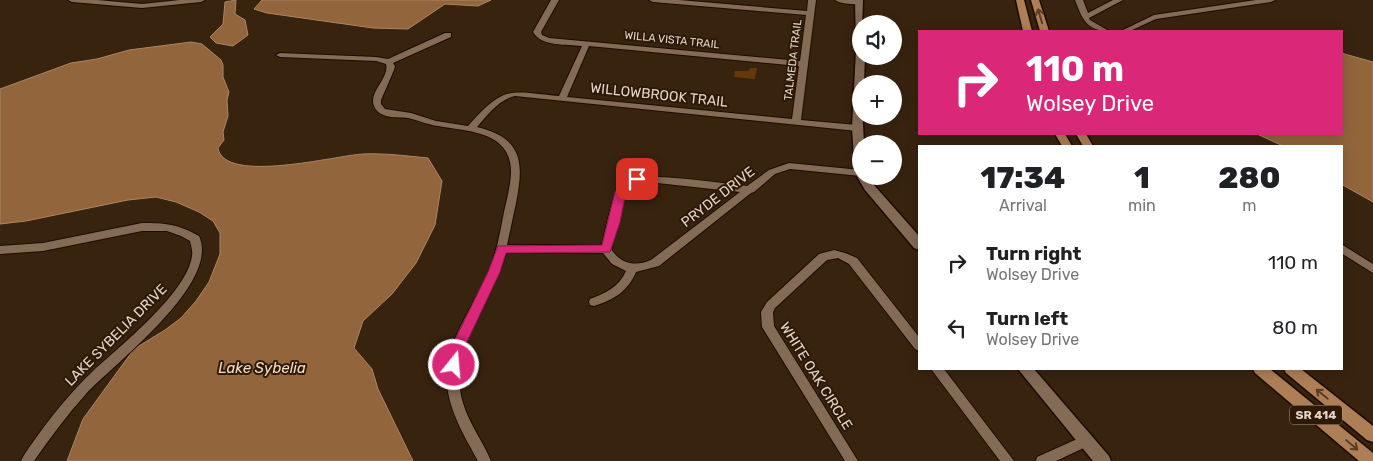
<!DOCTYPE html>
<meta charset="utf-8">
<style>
body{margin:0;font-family:Rubik,sans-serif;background:#f2f2f2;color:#202124;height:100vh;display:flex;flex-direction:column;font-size:19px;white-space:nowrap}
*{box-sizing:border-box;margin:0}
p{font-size:16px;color:#757577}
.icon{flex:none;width:28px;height:28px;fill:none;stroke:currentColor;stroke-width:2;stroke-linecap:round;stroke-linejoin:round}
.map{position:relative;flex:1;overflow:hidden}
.side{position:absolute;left:918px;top:145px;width:425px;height:225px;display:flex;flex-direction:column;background:#fff;border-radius:0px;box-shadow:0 2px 12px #0003}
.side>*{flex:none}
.top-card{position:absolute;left:918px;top:30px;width:425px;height:105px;border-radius:0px;box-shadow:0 2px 12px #0003;background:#db2777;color:#fff;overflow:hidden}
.controls{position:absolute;left:852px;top:15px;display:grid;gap:10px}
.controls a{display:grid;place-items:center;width:50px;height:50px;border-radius:50%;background:#fff;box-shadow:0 2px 12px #0003;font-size:25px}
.pin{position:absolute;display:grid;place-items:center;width:42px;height:42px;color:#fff;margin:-21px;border-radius:10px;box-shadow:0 2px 8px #0006}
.me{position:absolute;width:55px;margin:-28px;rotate:17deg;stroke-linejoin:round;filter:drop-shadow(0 0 4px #0008)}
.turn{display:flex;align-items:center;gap:18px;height:105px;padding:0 25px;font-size:22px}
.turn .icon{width:65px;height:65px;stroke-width:2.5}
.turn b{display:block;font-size:35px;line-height:42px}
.eta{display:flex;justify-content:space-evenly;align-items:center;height:85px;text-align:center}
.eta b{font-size:30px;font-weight:800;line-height:35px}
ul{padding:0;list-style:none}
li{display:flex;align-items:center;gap:15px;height:65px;padding:0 25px}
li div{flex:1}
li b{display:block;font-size:19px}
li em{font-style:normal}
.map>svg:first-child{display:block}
</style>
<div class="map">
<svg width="1373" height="461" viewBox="0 0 1373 461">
<rect width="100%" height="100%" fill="#38230f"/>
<!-- water -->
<path fill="#93653c" stroke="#ab8666" d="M236 0 235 14 245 20 248 35 233 46 216 43 210 37 223 24 225 2Z
M262 0H491L478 6 445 4 408 29 373 28 267 13 254 9Z
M191 42 202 44 221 60 223 65V77L229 92 227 100 228 116 223 132 224 140 218 148C224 185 338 155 363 154 385 153 407 156 428 158L442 181 435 225 416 263 392 294 363 321 354 348 372 369 378 389 413 461H67L83 419 134 349 165 330 181 318 196 301 209 282 220 254V233L213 221 199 212 176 202 156 197 128 200 26 221 0 224V89L71 63 97 59 129 50Z
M1341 53 1373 62V202L1341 184V146H1283L1257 134H1341Z"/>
<!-- building -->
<path fill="#63390b" d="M750 68H757L755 79 734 77 735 71H749Z"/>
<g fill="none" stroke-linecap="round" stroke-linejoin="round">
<defs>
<path id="street" d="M68 0H97L142 4 180 0H205L201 2 142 8 72 2Z
M551 0H559L541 32 542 35 549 38 800 61 806 15 653 2 649 0H679L807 11 808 0H816L801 120 857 125 861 128 857 131 515 96C498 100 488 115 477 127 523 138 524 163 516 203 513 217 510 231 507 245H602C605 233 613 190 621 183 636 169 724 184 747 186L769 170 789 163 861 170V176L790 169 775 174 754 192 751 193 659 266 636 272C628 291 614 300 594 306L590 305 589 302 590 299C606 293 619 287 626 271L612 264 603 253H506C492 304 446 347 463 403 469 424 483 441 491 461H478C465 437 449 411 447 384 444 341 474 308 489 271 497 252 500 232 504 212 507 199 510 187 511 174 512 131 470 132 438 126 428 125 418 120 408 118 397 117 379 119 374 106 368 92 390 78 386 64L376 61 280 57 276 55 280 53 376 57 388 59 445 33H451V37L393 63 395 66 394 70 381 100V104L385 109 411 113 436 121 468 126C505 85 508 91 559 96L582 46C567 44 541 47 533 32ZM589 46 799 66 792 119 567 97ZM648 182 740 192 651 260C635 267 621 264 611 249L625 192C630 183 639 184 648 182Z
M835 0H860L863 2C857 6 841 4 835 0Z
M1075 0H1083L1088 13 1113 0H1123L1089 18 1090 20 1109 31C1086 31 1082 18 1075 0Z
M1256 0H1275L1271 2 1156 19 1130 31H1121L1154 15Z
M142 223C165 223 178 224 199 236 221 283 115 363 86 394 67 415 50 438 34 461H21C25 452 32 444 38 435 54 413 72 391 93 371 120 346 187 293 192 256 193 251 191 246 190 241L181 236 167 231H142L43 251 0 254V246L43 243Z
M1341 244 1373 264V273L1341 253Z
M834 250 845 253 857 258 919 337V351L915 349 849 264 838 258 827 260 775 308 773 312 774 326 858 461H845L762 327 761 312 767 302 819 254Z
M931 369H944L1014 461H1000Z
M1086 435 1090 437 1092 441 1090 445 1056 461H1036L1037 457Z"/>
<path id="secondary" d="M855 0H863L861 56H865L864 84H861L864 144H861V176H869L874 185 919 236V250L914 248 865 190 855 173 852 128 856 50Z
M1018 369H1034L1109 456 1111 461H1093Z"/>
<path id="primary" d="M1016 0H1024L1032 31H1023Z
M1031 0H1039L1049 31H1040Z
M1055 134H1065L1072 146H1062Z
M1076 134H1086L1093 146H1083Z
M1253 369H1270L1373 453V461H1359L1255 373Z
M1284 369H1301L1373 426V442L1367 440 1286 373Z"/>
</defs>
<!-- street casing -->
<use href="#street" stroke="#1e0b00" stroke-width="2"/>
<!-- secondary casing -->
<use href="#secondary" stroke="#1e0b00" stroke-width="3"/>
<!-- primary casing -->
<use href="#primary" stroke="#1e0b00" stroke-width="3"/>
<!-- street -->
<use href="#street" fill="#846b56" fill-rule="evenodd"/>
<!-- secondary -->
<use href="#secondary" fill="#846b56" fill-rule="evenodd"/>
<!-- primary -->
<use href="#primary" fill="#ae7f56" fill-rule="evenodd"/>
</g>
<!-- one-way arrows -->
<defs><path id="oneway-shaft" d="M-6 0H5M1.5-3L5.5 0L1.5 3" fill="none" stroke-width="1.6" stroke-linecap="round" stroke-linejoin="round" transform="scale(1.25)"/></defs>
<g stroke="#5a3d22">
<use href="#oneway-shaft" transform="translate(1040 16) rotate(-107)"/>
<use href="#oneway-shaft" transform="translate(1322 394) rotate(-141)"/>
<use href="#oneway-shaft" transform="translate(1352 445) rotate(40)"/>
</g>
<!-- route -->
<path fill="#db2777" stroke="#8e194d" d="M637 176 643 179 628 187 626 192 620 222 610 252 506 253 500 272 465 346 458 369 454 371 449 369 447 365 452 346 488 272 498 246 602 245 615 192 621 182Z"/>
<g text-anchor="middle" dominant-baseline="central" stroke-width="4" stroke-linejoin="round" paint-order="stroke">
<!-- far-street labels -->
<g font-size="11" fill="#e2d4c8" stroke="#2d1906">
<text transform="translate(672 40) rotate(6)">WILLA VISTA TRAIL</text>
<text transform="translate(793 60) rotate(-83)">TALMEDA TRAIL</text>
</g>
<!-- shield labels -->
<rect fill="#2d1906" stroke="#ac9c8e" stroke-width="1" x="1290" y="405.5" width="52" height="19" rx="4"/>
<g font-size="12" font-weight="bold" fill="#e2d4c8">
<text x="1316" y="415">SR 414</text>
</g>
<!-- street labels -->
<g font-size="14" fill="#e2d4c8" stroke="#2d1906">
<text transform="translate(659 95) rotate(6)">WILLOWBROOK TRAIL</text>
<text transform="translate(718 197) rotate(-38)">PRYDE DRIVE</text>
<text transform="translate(116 335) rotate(-45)">LAKE SYBELIA DRIVE</text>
<text transform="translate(816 376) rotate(58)">WHITE OAK CIRCLE</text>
</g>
<!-- water labels -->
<g font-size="15" font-style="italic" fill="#f7dbc3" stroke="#2d1906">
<text x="262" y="368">Lake Sybelia</text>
</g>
</g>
</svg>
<div class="controls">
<a><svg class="icon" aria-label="sound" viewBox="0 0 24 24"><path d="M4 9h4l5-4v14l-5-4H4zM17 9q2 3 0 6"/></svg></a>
<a>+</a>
<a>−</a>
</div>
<div class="pin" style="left:637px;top:179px;background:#d93025"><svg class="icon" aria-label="arrive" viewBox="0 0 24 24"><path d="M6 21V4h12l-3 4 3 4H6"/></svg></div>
<svg class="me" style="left:454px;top:365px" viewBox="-20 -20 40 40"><circle r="17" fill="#db2777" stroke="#fff" stroke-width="3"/><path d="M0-11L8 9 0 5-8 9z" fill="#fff"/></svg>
<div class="top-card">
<div class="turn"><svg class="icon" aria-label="right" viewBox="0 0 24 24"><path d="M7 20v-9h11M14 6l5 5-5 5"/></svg><div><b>110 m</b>Wolsey Drive</div></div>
</div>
<section class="side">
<div class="eta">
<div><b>17:34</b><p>Arrival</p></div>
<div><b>1</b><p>min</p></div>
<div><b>280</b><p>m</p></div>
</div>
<ul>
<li><svg class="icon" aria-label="right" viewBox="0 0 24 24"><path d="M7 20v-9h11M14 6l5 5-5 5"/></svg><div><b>Turn right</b><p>Wolsey Drive</p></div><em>110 m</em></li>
<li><svg class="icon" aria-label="left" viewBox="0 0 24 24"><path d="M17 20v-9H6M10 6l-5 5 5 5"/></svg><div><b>Turn left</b><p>Wolsey Drive</p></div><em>80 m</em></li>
</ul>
</section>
</div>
